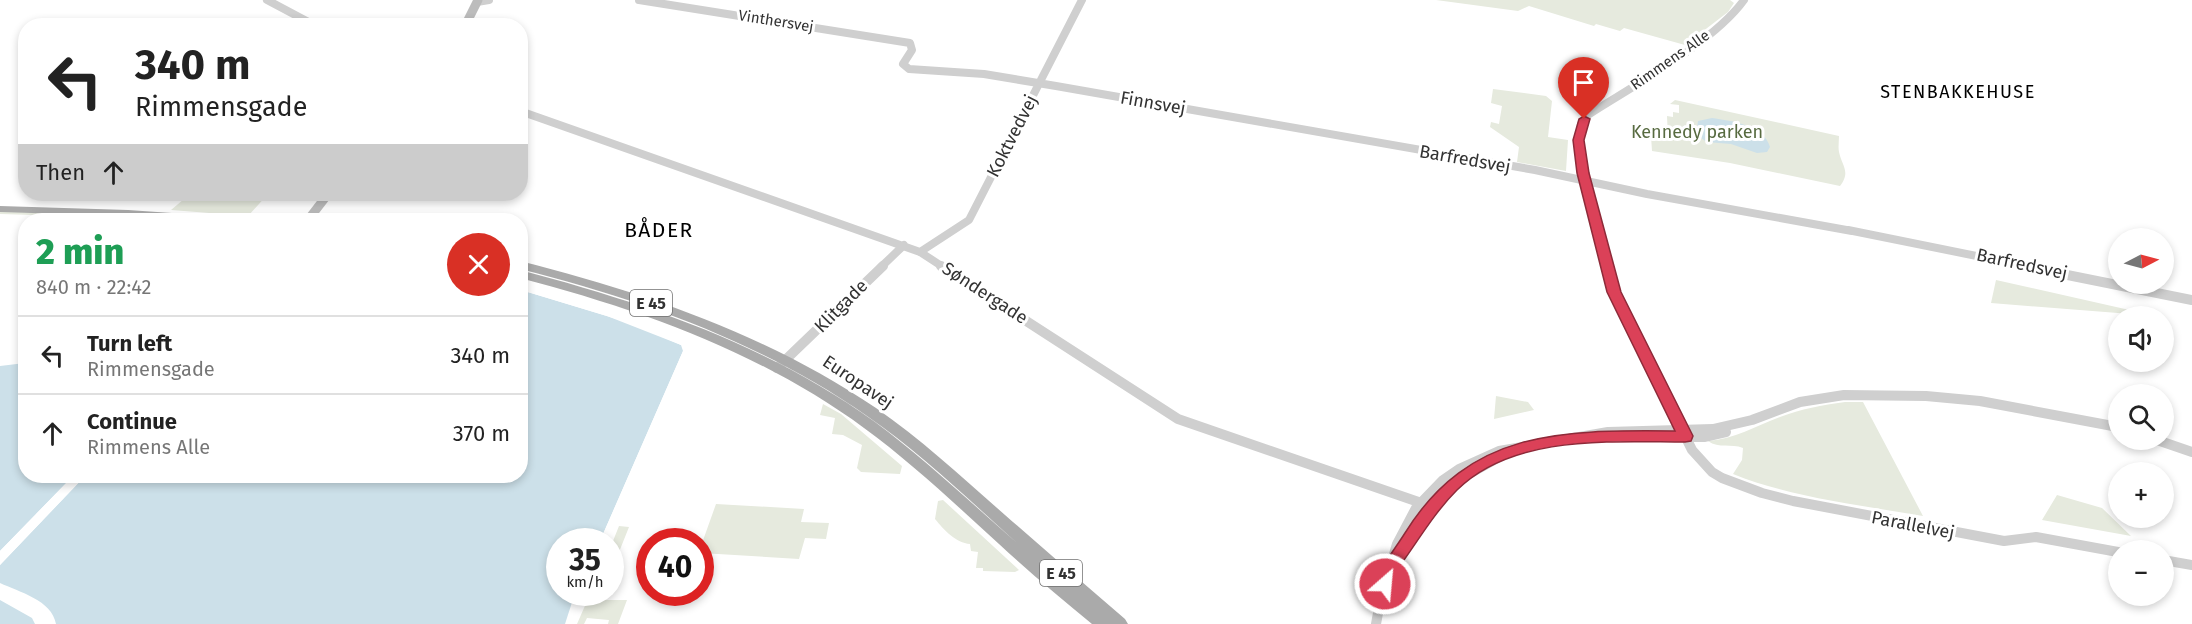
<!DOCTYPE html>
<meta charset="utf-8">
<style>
body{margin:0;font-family:"Fira Sans",sans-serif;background:#f6f6f6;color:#222;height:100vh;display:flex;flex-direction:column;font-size:22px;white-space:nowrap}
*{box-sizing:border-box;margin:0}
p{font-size:20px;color:#767676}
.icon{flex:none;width:33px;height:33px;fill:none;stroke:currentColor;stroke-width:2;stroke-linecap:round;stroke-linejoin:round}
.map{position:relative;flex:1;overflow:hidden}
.side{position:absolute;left:18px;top:213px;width:510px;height:270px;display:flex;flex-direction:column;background:#fff;border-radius:24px;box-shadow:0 3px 9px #0003}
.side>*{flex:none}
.hud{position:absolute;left:18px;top:18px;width:510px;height:183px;border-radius:24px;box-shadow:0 3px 9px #0003;background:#fff;color:#222;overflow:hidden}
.needle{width:39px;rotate:84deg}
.controls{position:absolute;left:2108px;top:228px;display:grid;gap:12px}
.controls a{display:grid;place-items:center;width:66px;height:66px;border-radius:50%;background:#fff;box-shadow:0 3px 9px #0003;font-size:30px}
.speed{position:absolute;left:546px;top:528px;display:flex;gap:12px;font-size:30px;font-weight:700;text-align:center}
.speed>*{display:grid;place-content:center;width:78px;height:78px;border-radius:50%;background:#fff;box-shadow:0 3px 9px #0003;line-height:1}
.speed small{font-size:15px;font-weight:400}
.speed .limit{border:9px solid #d22;background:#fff;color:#111}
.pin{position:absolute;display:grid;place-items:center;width:51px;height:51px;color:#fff;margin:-62px -26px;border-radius:50% 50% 50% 0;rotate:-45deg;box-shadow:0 0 6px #0007}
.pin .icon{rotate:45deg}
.me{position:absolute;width:66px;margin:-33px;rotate:27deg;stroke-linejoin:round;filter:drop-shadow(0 0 4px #0008)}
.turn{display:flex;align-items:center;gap:21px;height:126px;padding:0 18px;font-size:27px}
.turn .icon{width:78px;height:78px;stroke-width:2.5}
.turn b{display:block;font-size:42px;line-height:51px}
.then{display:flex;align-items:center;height:57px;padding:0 18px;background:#0003;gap:12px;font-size:22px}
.round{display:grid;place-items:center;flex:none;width:63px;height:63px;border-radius:32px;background:#f6f6f6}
.head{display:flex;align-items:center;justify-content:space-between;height:102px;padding:0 18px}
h1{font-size:36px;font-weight:800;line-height:45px;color:#1e9e55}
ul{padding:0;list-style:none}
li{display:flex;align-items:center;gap:18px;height:78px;padding:0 18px;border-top:2px solid #e0e0e0}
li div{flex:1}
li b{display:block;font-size:22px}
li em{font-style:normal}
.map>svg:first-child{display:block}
</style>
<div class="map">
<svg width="2192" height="624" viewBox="0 0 2192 624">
<rect width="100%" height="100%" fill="#fff"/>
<!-- green -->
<path fill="#e6eade" d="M1436 0H1730L1734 3 1728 12 1685 45 1624 28 1620 31 1596 24 1594 26 1529 6 1518 11Z
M1493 89 1546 96 1552 101 1548 137 1568 140 1566 171 1517 162 1519 147 1490 127 1491 122 1499 124 1502 106 1491 103Z
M1675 100 1839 136C1839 141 1838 147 1839 152 1842 166 1851 172 1840 186L1730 163 1652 151 1651 136 1668 138 1667 116 1673 117V112L1679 113V105L1670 104Z
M190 194H268L248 216 171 210Z
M0 211 84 213 204 220 0 214Z
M1996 280 2156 316 1991 303Z
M1496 396 1528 402 1534 410 1494 419Z
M1845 402H1863L1923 516C1860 505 1793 498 1733 474L1742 460 1743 448C1731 443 1719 449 1708 441 1734 439 1756 426 1780 417 1801 409 1822 405 1845 402Z
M823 404 841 414 902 466 900 474 861 472 857 468 862 445 843 435 832 434 835 418 820 415Z
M2057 495 2102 508 2131 536 2042 520Z
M943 500 1019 570 1015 572 983 571V568H976L978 552 971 551 970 544C956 543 944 530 935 519L938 501Z
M716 504 804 509 801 522 829 523 826 539 805 538 799 559 701 553V546Z
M619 526 629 527 611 572V546Z
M591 592 602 593 600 600H627L618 624H608L609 620 587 618 584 624H577Z"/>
<!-- water -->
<path fill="#cce0e9" d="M1712 118C1732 121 1764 125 1770 147L1767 152 1757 153 1731 144 1707 142 1696 135 1698 121Z
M521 290 633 324 681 345 683 351 600 541 560 542V592L575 593 565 624H56C52 600 19 592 0 583V565L85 476H520Z
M25 363 26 476H73L0 551V366Z
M0 600 32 618 35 624H0Z"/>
<!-- pier -->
<path fill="#fff" d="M521 287 634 321 683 343 681 345 607 316 521 290Z
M683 351H686L603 542 600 541Z
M73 476H76L0 554V551Z
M81 476H85L0 565V560Z"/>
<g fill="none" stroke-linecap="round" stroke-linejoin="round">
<!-- tertiary-far1 -->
<path stroke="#cfcfcf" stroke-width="8" d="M267 0 316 26
M639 0 910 43 912 50 903 64 909 69 984 74 1056 86 1535 170 1647 194 1852 231
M477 2 489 0
M520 111 920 252 943 267
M1848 230 2031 267
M920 252 969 220 1082 0
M881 267 904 245
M1607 267 1588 194 1578 140 1581 124 1588 115C1633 86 1714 42 1744 0"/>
<!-- tertiary -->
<path stroke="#cfcfcf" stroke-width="10" d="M941 266 1178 419 1433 507
M1607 266 1614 292 1692 450 1712 472 1722 478 1762 493 1793 501 2004 541 2036 537 2118 552
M2023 266 2192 300
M777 368 883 266
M1623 437H1704L1726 432
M2157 440 2192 452
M2163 560 2192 565
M1391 565 1439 498 1469 474 1503 455
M1376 624 1380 602 1397 544 1416 508 1443 480 1459 469 1499 451 1608 432 1713 429 1752 420 1800 402 1844 395 1926 396 1980 401 2118 427"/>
<!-- secondary -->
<path stroke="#bcbcbc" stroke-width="9" d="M465 26 478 0
M308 220 328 194"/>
<!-- primary -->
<path fill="#aaa" fill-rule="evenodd" d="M0 206 128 210 230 217 235 220H189L128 216 0 212Z
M520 261C646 293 768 335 876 408 922 440 963 478 1005 515 1045 550 1085 585 1125 619L1128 624H1092C1060 598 1029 572 999 544 955 504 912 463 864 428 762 353 642 310 520 278V270C645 303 769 345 875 422 925 459 970 502 1017 543 968 499 921 453 867 416 763 343 643 300 520 269Z"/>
</g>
<!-- route -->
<path fill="#db4158" stroke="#8e2a39" stroke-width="1.5" d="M1584 116 1590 119 1584 140 1589 173 1621 292 1693 436 1691 441 1685 442C1612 442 1514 434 1457 490 1434 513 1418 541 1399 567 1395 573 1394 582 1391 589L1385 591 1379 589 1376 584C1384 561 1393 552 1405 533 1470 428 1565 430 1675 431L1607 292 1577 173 1573 140 1579 119Z"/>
<g text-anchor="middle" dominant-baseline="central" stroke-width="6" stroke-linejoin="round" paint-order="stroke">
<!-- far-street labels -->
<g font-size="15" fill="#323232" stroke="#fff">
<text transform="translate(776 21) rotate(9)">Vinthersvej</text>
<text transform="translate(1670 60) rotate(-35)">Rimmens Alle</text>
</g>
<!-- shield labels -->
<g fill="#fff" stroke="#707070" stroke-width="1.5">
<rect x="630" y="290" width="42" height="26" rx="4.5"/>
<rect x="1040" y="560" width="42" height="26" rx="4.5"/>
</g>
<g font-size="16" font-weight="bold" fill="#323232">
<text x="651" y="303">E 45</text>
<text x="1061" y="573">E 45</text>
</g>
<!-- far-quarter labels -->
<g font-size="18" letter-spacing="1.5" fill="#000" stroke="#fff">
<text x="1958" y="92">STENBAKKEHUSE</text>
</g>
<!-- street labels -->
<g font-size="18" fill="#323232" stroke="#fff">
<text transform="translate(1153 103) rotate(10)">Finnsvej</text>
<text transform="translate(1012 136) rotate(-63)">Koktvedvej</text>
<text transform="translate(1465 159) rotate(10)">Barfredsvej</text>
<text transform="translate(2022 264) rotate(12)">Barfredsvej</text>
<text transform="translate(985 293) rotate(33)">Søndergade</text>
<text transform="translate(841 306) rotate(-45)">Klitgade</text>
<text transform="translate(858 382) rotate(34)">Europavej</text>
<text transform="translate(1913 525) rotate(11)">Parallelvej</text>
</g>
<!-- park labels -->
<g font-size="18" fill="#586b41" stroke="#fff">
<text x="1697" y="132">Kennedy parken</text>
</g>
<!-- quarter labels -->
<g font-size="21" letter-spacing="1.5" fill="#000" stroke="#fff">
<text x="659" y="230">BÅDER</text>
</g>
</g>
</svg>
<div class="controls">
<a><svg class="needle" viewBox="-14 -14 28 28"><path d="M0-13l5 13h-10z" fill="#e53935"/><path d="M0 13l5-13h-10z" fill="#767676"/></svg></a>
<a><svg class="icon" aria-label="sound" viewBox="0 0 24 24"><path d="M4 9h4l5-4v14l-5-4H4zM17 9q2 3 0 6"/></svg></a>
<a><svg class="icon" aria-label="search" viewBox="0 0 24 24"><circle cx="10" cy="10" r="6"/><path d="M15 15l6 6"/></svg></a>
<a>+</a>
<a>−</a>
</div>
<div class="speed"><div>35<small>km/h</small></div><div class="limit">40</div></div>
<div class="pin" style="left:1584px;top:119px;background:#d93025"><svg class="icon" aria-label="arrive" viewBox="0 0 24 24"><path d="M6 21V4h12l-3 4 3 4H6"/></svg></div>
<svg class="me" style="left:1385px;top:584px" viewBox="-20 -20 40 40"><circle r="17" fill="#db4158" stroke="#fff" stroke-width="3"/><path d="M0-11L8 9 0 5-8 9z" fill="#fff"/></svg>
<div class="hud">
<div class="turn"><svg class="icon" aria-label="left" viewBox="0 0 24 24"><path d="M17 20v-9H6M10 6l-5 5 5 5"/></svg><div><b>340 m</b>Rimmensgade</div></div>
<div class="then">Then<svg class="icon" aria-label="ahead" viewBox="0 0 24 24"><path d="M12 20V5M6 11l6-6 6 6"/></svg></div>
</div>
<section class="side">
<div class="head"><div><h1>2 min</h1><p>840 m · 22:42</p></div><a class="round" style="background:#d93025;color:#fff"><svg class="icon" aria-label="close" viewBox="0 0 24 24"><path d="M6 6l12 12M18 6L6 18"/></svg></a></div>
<ul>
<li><svg class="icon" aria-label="left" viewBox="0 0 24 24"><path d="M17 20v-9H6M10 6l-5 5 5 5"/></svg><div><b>Turn left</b><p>Rimmensgade</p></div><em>340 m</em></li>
<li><svg class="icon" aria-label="ahead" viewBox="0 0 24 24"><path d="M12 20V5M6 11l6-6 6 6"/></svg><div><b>Continue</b><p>Rimmens Alle</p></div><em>370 m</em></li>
</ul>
</section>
</div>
